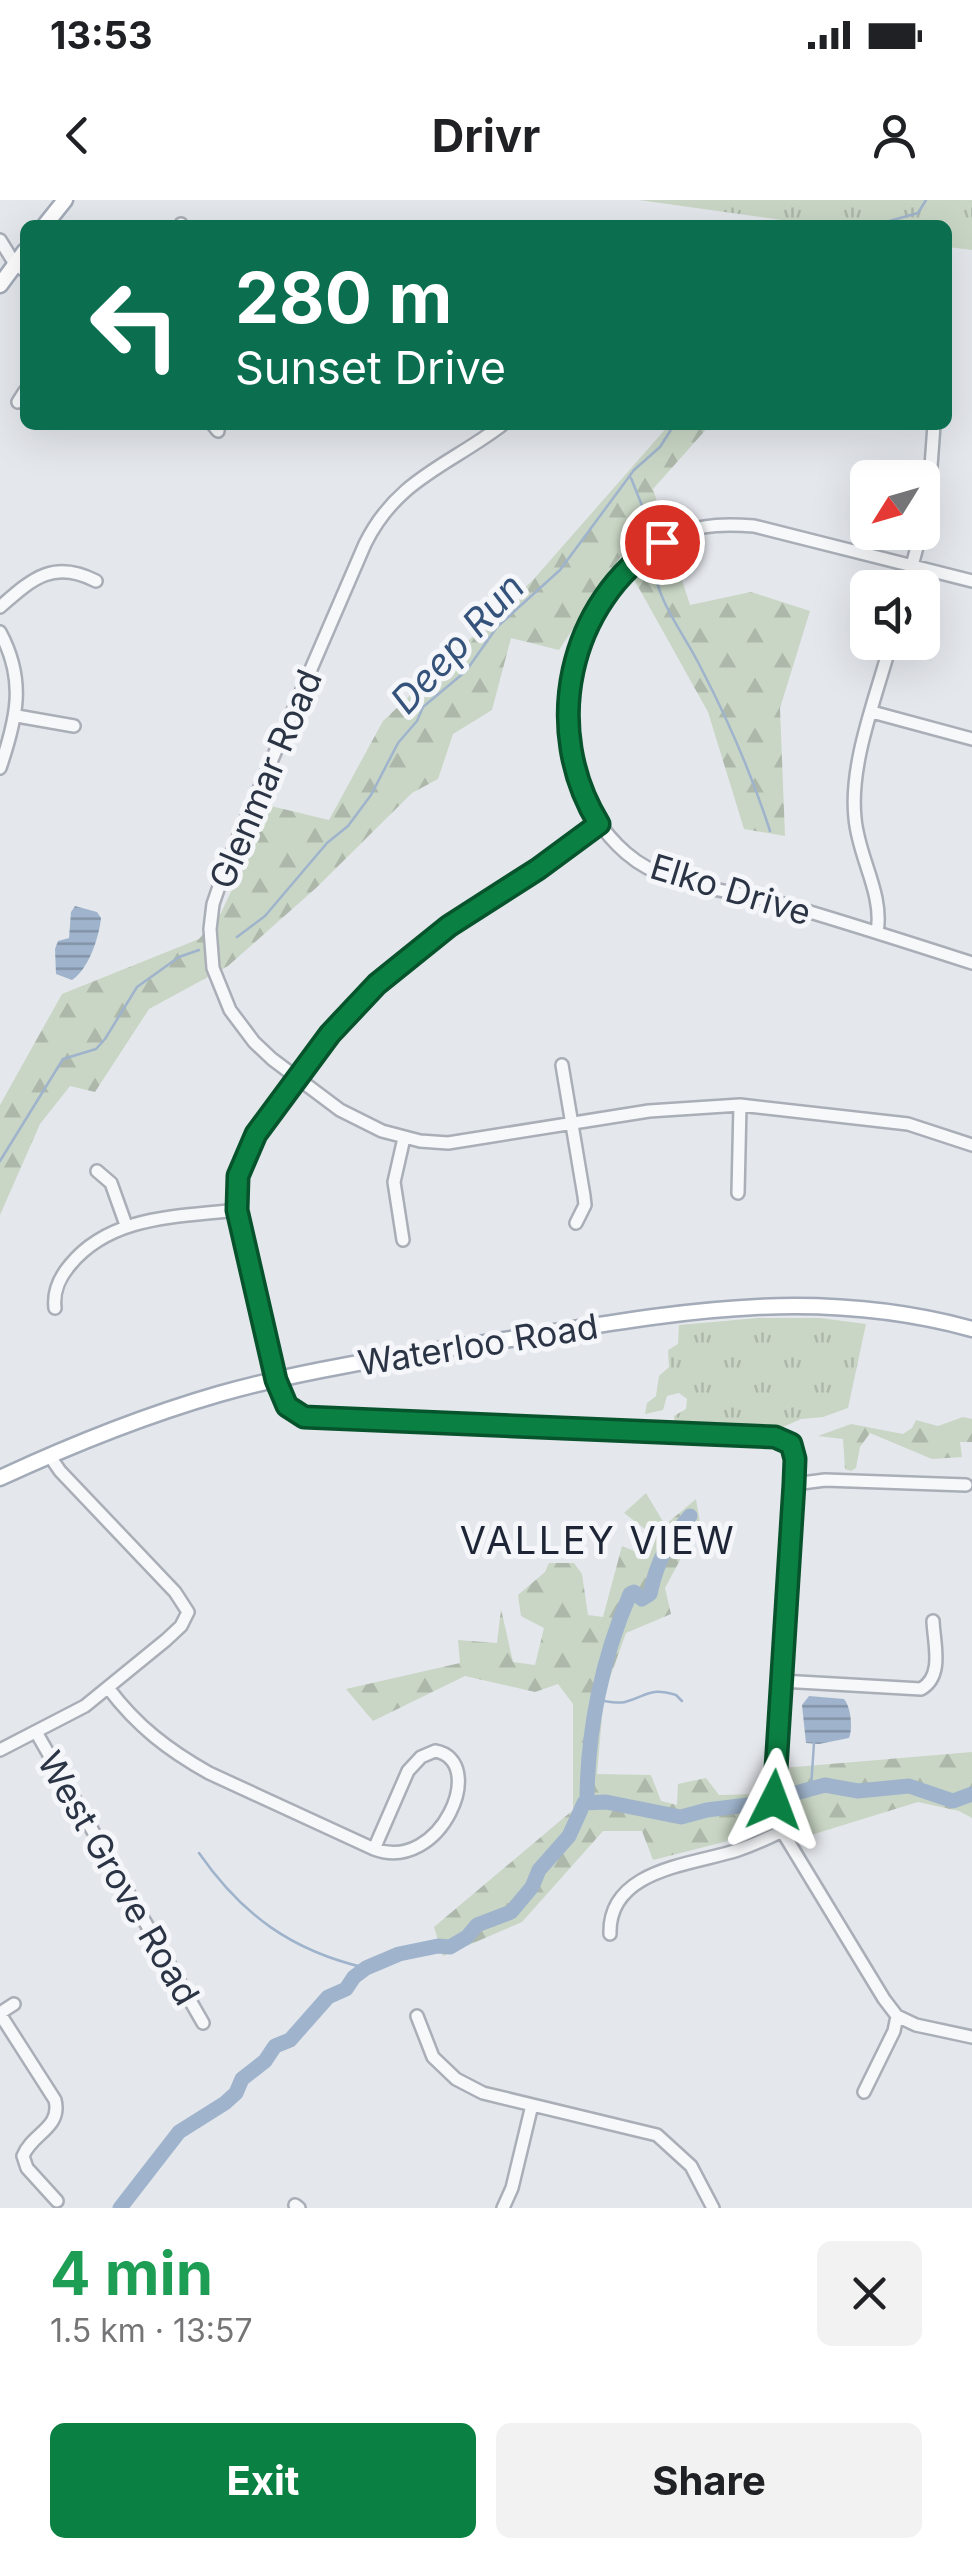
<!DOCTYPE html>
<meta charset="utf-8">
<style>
body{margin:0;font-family:Inter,sans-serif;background:#f2f2f2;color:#202124;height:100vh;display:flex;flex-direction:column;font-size:38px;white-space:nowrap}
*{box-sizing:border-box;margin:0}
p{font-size:32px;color:#757577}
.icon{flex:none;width:55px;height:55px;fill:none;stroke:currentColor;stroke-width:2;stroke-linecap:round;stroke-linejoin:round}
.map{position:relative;height:2008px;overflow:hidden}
.sheet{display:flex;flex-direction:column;background:#fff;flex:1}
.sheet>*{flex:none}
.top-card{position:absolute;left:20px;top:20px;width:932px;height:210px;border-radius:15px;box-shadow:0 10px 40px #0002;background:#0b6e4f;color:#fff;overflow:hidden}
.needle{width:65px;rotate:233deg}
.tools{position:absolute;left:850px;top:260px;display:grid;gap:20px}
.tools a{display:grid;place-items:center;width:90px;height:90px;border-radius:15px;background:#fff;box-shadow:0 10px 40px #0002;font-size:50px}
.pin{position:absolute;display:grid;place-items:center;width:85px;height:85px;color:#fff;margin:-42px;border:5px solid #fff;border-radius:50%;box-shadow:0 2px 10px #0007}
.me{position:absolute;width:110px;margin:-55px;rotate:3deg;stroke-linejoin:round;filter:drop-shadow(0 0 8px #0008)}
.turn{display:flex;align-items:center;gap:35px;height:210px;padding:0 50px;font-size:45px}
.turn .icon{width:130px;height:130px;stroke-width:2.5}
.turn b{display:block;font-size:70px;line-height:85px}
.round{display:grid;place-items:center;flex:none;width:105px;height:105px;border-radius:15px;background:#f2f2f2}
.overview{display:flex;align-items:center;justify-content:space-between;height:170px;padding:0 50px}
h1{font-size:60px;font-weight:700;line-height:75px;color:#1e9e55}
.primary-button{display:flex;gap:20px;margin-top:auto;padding:20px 50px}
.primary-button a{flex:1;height:115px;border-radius:15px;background:#0b8043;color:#fff;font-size:40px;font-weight:700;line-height:115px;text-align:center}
.primary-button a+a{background:#f2f2f2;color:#202124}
.status{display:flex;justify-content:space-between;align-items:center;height:70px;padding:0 50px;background:#fff;direction:ltr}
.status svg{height:28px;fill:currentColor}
header{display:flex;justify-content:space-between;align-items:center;height:130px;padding:0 50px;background:#fff;font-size:45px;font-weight:700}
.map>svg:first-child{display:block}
</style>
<div class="status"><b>13:53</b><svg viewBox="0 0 49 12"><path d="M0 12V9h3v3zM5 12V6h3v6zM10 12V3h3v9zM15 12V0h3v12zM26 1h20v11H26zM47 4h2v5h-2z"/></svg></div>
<header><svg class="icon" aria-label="back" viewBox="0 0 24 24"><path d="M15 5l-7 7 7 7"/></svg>Drivr<svg class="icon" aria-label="person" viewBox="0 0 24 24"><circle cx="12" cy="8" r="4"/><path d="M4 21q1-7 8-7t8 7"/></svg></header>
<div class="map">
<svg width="972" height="2008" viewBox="0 0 972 2008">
<defs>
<pattern id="grass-tufts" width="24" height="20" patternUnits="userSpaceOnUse" patternTransform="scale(2.5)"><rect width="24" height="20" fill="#c9d6c5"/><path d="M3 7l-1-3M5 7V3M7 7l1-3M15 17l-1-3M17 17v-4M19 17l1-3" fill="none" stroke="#adb8ab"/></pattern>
<pattern id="forest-firs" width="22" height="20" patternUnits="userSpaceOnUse" patternTransform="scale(2.5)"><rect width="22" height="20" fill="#c9d6c5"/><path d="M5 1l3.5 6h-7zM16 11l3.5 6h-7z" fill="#adb8ab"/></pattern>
<pattern id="water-rules" width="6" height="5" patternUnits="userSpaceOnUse" patternTransform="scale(2.5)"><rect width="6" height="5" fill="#9fb4cc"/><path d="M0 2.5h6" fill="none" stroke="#8293a7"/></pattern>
</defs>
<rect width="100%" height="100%" fill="#e4e7ec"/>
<!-- grass -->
<path fill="url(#grass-tufts)" d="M639 0H972V50L948 47V25H817Z
M758 1118H820L866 1124 848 1208 823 1217 801 1219 774 1231 675 1228 674 1216 686 1209 687 1199 679 1193 667 1196 663 1210 645 1214 647 1203 656 1196 659 1176 669 1167 668 1150 678 1144 679 1125Z"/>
<!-- forest -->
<path fill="url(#forest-firs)" d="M669 225H710L653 289 690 405 751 392 810 411 780 508 785 636 744 629 708 512 621 356 559 450 511 438 492 510 453 534 438 579 412 593 316 688 228 766 149 809 95 892 70 886 40 924 0 1015V905L62 794 199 739 221 713 271 606 329 620 383 521 533 380Z
M963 1217 972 1219V1242H960L962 1257 932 1259 870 1233 860 1247 856 1268 851 1271 845 1269 843 1239 818 1236 851 1224 903 1234 912 1228 916 1220 938 1226Z
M646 1293 665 1325 696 1299 700 1323 665 1388 671 1414 626 1433 604 1494 597 1574 651 1575 661 1601 677 1605 678 1584 706 1578 719 1595 766 1594 771 1630 653 1660 642 1631H603L522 1722 443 1756 434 1727 573 1610V1504L558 1484 535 1492 465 1476 373 1521 346 1489 460 1463 458 1440 497 1443 501 1409 513 1462 535 1465 544 1428 521 1416 518 1395 545 1372 549 1363H574L582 1374 588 1415 603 1417 622 1346 644 1355 653 1335 624 1313Z
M972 1552V1618L959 1611 918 1602 798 1639 783 1568Z"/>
<!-- water -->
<path fill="url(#water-rules)" d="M75 706 97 712 101 718C99 737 89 769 72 780L56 774 55 749 58 741 69 738 71 712Z
M809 1496 844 1499C851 1507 853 1528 849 1538L819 1544 806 1543 802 1505Z"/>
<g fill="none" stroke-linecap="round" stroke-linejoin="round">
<!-- stream -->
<path stroke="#9fb4cc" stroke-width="2.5" d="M875 25 918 13 926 0
M631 278 645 313 647 329
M653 364C658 404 684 433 701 468 728 520 752 575 770 631
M237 737 265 716 327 643 348 626 371 595 398 543 417 521 423 507 466 471 497 427 560 370 634 270 660 247 674 225
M0 961 63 859 96 849 105 839 137 787 179 757 199 750
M598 1500C606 1501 617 1504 625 1502 648 1496 648 1487 676 1495L682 1501
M811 1588 814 1543
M199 1653C242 1715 292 1751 366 1768"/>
<!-- river -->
<path stroke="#9fb4cc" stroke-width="15" d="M785 1596 825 1585 858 1591 909 1586 953 1601 972 1594
M587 1602C587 1532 602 1458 630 1394L634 1392 642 1399 650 1394C657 1361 668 1341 690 1316
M120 2008 179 1932 225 1903 236 1893 242 1879 265 1861 275 1846 290 1840 328 1797 346 1789 354 1777 366 1768 399 1754 438 1746 450 1747 467 1737 477 1725 511 1712 532 1687 539 1670 569 1636 584 1603 606 1602 681 1617 707 1610 764 1603"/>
<defs>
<path id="minor" d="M181 25V24
M0 40 15 64 25 71
M18 202 25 191
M213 225 218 231
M502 225C448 266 397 279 365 344L226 666 213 704 210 729 213 768 230 810 254 842 272 859 340 910 382 931 420 941 448 943 649 911 740 905 908 924 972 945
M922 326 930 280 934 225
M972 381 754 326C728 324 704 324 679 334 559 381 529 569 626 653 667 689 726 688 776 702 842 721 907 742 972 763
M906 388 921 332
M0 407C32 379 53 359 96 381
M0 432C26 480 17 518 0 568
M872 512 972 539
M17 516 74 526
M599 624 538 669 449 727 377 784 330 834 256 933 238 976 237 1010 276 1180 287 1206 304 1217 775 1237 791 1244 795 1259 774 1586 782 1631 884 1799 897 1816 916 1825 972 1837
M877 732C884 694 858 657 855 618 849 563 877 495 891 442
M562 865 584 996 585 1005 576 1023
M97 971 111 983 126 1025
M738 993 740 905
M403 1040 394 982 404 938
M55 1108C53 1091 59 1078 70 1065 111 1015 178 1017 237 1010
M794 1284 825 1280 966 1285
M781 1481 921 1489C944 1476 934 1444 933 1421
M109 1489C137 1526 168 1550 209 1573L374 1649C441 1674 489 1560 435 1551L421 1557 408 1571 374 1649
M36 1532 203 1823
M0 1550 85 1506 166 1440 181 1426 188 1412 175 1392 60 1271 49 1255
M610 1734C608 1669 692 1665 738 1650 753 1645 768 1638 782 1631
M0 1813 14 1804
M0 1814 55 1900C62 1928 32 1933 23 1956L27 1968 57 2001
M417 1816 433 1857 456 1879 483 1893 657 1935 691 1966 713 2008
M864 1892 894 1831 897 1816
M295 2005 299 2008
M503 2008 512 1988 532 1905"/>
<path id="major" d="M45 25 65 0
M0 85 25 51
M0 1278C71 1245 143 1216 219 1194 318 1166 421 1153 523 1137 679 1112 815 1086 972 1129"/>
</defs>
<!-- minor casing -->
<use href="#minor" stroke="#a9aeb7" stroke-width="16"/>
<!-- major casing -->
<use href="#major" stroke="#a3abb8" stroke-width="19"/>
<!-- minor -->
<use href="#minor" stroke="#f7f8fa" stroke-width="11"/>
<!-- major -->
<use href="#major" stroke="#fff" stroke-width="14"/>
</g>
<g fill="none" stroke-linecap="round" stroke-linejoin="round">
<defs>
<path id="route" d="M662 342C567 402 541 530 599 624L538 669 449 726 377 784 330 834 256 934 238 976 237 1010 276 1180 287 1206 304 1217 775 1237 791 1244 795 1259 794 1284 774 1600"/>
</defs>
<!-- route casing -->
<use href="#route" stroke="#07532c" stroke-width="25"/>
<!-- route -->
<use href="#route" stroke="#0b8043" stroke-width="18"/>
</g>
<g text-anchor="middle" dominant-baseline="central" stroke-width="10" stroke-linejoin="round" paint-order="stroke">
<!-- street labels -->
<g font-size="35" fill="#2b3445" stroke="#f4f6f9">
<text transform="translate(265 579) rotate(-67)">Glenmar Road</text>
<text transform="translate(731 689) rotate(17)">Elko Drive</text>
<text transform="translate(478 1144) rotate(-9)">Waterloo Road</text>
<text transform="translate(119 1678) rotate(60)">West Grove Road</text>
</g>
<!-- water labels -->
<g font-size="38" font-style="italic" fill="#34527a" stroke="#f4f6f9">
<text transform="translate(457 443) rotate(-47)">Deep Run</text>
</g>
<!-- neighbourhood labels -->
<g font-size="38" letter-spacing="2.5" fill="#1d2536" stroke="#f4f6f9">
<text x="598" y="1340">VALLEY VIEW</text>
</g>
</g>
</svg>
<div class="tools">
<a><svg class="needle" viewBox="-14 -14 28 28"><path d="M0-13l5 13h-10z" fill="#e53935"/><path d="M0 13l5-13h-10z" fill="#757577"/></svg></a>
<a><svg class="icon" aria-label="sound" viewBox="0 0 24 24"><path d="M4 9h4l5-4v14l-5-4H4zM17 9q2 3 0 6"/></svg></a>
</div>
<div class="pin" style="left:662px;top:342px;background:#d93025"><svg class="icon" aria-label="arrive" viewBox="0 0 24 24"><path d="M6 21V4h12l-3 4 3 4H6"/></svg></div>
<svg class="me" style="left:774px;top:1600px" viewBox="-20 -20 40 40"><path d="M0-17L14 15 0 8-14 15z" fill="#0b8043" stroke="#fff" stroke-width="4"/></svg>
<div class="top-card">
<div class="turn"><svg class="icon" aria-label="left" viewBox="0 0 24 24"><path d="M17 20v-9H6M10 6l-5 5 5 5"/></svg><div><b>280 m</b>Sunset Drive</div></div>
</div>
</div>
<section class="sheet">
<div class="overview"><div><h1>4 min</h1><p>1.5 km · 13:57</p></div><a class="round"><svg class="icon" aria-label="close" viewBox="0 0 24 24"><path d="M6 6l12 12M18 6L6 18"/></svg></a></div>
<div class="primary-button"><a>Exit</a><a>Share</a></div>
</section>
